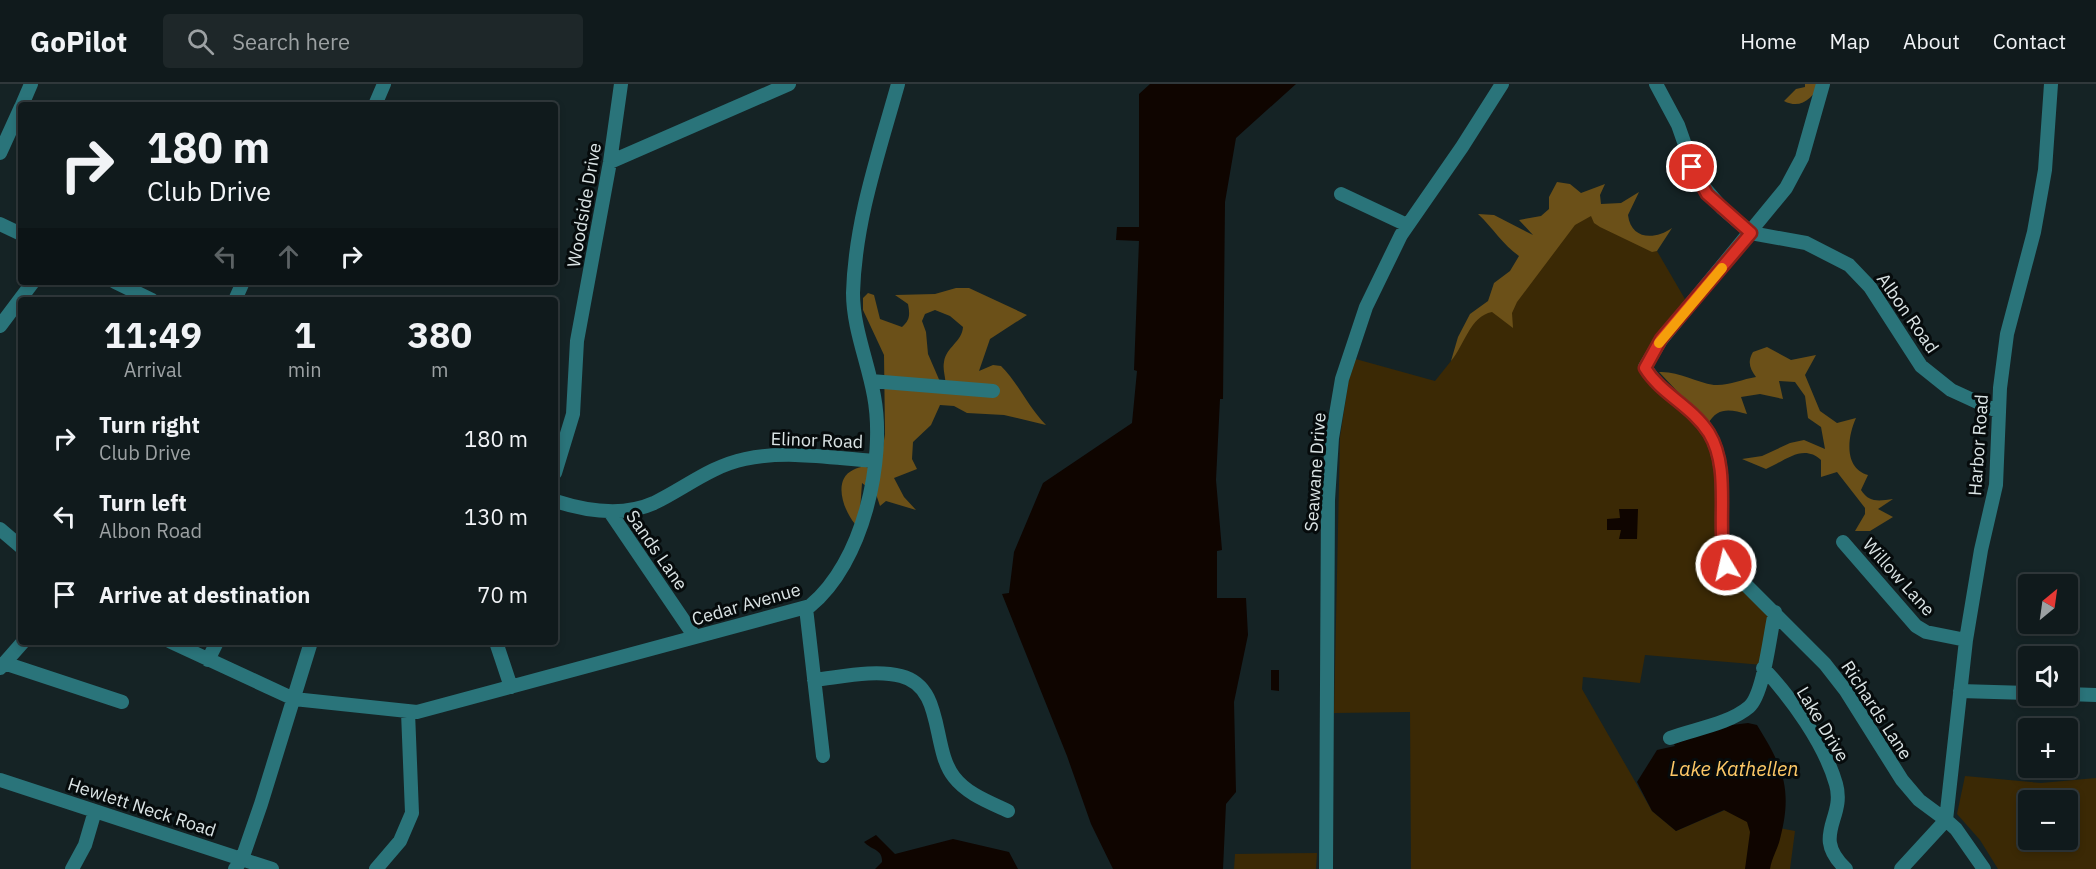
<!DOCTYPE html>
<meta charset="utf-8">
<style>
body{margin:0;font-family:"IBM Plex Sans",sans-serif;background:#1e2729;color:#f1f3f6;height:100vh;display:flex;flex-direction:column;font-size:22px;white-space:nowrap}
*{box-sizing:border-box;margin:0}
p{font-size:20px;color:#9ca1a3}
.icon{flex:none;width:33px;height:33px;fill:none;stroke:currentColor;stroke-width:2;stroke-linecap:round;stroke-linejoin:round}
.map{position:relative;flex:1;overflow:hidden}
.panel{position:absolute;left:18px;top:213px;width:540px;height:348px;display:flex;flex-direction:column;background:#101a1c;border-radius:6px;box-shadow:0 3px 9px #0003,0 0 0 2px #30383b}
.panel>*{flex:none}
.top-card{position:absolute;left:18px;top:18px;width:540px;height:183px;border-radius:6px;box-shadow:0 3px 9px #0003,0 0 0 2px #30383b;background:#101a1c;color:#f1f3f6;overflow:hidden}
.needle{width:39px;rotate:29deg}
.tools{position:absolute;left:2018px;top:490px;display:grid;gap:12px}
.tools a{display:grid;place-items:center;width:60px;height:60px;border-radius:6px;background:#101a1c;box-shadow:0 3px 9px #0003,0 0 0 2px #30383b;font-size:30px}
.pin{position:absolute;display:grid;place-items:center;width:51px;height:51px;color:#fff;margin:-26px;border:3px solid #fff;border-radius:50%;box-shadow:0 2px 6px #0007}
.me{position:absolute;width:66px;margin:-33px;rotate:351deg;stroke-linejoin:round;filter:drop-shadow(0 0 4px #0008)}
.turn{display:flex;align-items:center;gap:21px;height:126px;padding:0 30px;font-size:27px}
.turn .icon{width:78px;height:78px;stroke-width:2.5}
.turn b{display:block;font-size:42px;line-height:51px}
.lanes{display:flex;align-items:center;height:57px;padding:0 30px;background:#0003;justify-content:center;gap:30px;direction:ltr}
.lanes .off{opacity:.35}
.eta{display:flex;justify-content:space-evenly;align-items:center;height:102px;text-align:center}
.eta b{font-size:36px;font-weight:800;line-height:42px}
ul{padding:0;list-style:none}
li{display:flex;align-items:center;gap:18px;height:78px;padding:0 30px}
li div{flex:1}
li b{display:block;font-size:22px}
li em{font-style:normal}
header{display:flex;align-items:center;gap:36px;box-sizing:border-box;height:84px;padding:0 30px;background:#101a1c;border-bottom:2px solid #30383b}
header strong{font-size:28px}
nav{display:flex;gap:33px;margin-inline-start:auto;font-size:21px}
.search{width:420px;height:54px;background:#1e2729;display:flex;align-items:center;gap:15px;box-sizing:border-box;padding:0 21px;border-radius:6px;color:#9ca1a3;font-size:22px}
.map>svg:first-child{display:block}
</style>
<header>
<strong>GoPilot</strong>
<div class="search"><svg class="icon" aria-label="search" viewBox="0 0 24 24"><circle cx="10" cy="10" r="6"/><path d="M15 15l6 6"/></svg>Search here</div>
<nav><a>Home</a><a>Map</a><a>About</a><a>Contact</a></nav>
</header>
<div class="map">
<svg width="2096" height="785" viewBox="0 0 2096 785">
<rect width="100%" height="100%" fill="#152325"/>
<!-- green -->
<path fill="#3b2905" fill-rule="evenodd" d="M1587 118 1657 167 1689 222 1645 279 1711 346 1722 467 1774 529 1763 581 1645 571 1640 599 1583 593 1582 605 1652 727 1676 747 1725 726 1748 738 1795 747 1790 785H1411L1410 628 1334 629 1340 353 1352 274 1435 297 1451 277 1476 230Z
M1965 692 2041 699 2096 694V785H1998L1980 756 1957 730ZM2028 717H2067V756H2028Z
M1317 769 1316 785H1234L1235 770Z"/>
<!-- forest -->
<path fill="#6b5018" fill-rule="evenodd" d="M1805 0H1821C1812 14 1801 26 1784 17L1796 5 1805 3Z
M1557 98 1570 100 1581 109 1605 100 1600 111 1601 120 1621 119 1639 108 1628 131C1631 156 1655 156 1672 144L1657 167 1652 168 1600 143 1594 139 1591 132 1575 141 1517 218 1512 229 1513 244 1492 228C1470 232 1464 262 1451 277L1458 253 1470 230 1488 217 1494 199 1510 187 1519 172C1503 161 1493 144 1478 130L1494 131 1533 151 1519 136 1541 132 1549 125V113Z
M956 204H969L1027 231 990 255 979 287 993 281 1001 282C1019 300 1028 323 1046 341L1004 331 967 329 954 322 940 321 931 341 913 358 912 375 917 385 894 394 904 413 916 426 886 417 880 422 876 410 862 399 860 427 855 440C844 427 832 396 853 386 857 384 862 382 866 383 870 384 876 388 879 389L885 350 884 271 863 226V214L868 209 874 211 880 235 902 243C910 236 910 231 908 220L895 211 935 210ZM935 226 950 232 963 243C962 258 946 263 944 278 942 288 948 296 944 307L928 270 926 248 922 237 925 230Z
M1767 263 1791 276 1816 271 1805 291 1820 327 1837 339 1856 334C1847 354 1844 384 1868 391L1861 406C1869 419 1879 417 1893 415L1878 425 1893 433 1870 447H1855L1865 430V424L1837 388 1821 393V376C1803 359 1785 377 1766 385L1742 375 1762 372 1790 359 1804 356 1825 365 1821 343 1808 334 1805 312 1795 298 1779 297 1783 315 1760 310 1741 313 1747 330C1730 325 1717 323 1708 340L1659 288C1679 287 1695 298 1714 301 1729 302 1742 295 1756 293 1750 285 1747 278 1753 268Z"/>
<!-- water -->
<path fill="#0f0500" d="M1150 0H1296L1236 54 1225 118 1223 315H1220L1216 396 1222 466 1217 467V514H1246L1248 551 1234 618 1236 708 1226 720 1223 785H1113L1091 740 1067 672 1002 510 1009 509 1014 468 1043 399 1132 339 1137 287 1134 286 1139 157 1116 156 1117 143H1139V10Z
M1619 425H1638L1637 455H1619L1621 446H1607V435L1620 434Z
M1271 586H1279V607L1271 606Z
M1748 639 1757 641C1783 683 1793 705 1780 755 1777 767 1772 773 1770 785H1745L1750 748 1747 738 1724 726 1676 747 1652 727 1637 698 1657 666 1675 662 1674 660 1724 642Z
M876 751 895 770 953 755 1009 768 1018 785H875L882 778C883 765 871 766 864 758Z"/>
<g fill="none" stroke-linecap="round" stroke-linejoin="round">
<!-- minor -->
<path stroke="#2a747a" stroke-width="14" d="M1656 0 1678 41 1697 95 1722 124 1751 149 1806 159 1849 181 1870 203 1921 282 1951 306 1999 328
M1823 0 1802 74 1786 104 1661 256 1645 283C1661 310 1692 322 1709 349 1732 387 1715 440 1726 481L1825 580 1846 607 1902 696 1919 716 1946 736 1901 785
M22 21 31 0
M375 21 384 0
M0 69 21 23
M610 78 789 0
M1341 110 1407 141
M0 140 21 150
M115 198 152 216
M235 216 243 198
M0 242 33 198
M871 297 993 307
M555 389 573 330 577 257 610 78 621 0
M555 417C586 427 623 433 654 419 685 404 711 382 745 375 787 366 832 374 874 377
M610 428 695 553
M0 445 21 463
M1843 458 1916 542 1926 548 1966 556
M806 524 823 672
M171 558 294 615 417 628 810 522C863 479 886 376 874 312 868 278 853 244 853 209 855 137 879 68 898 0
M496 558 511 603
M208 576 217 558
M4 579 122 618
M0 584 23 558
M1763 584C1791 613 1825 661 1836 700 1846 735 1810 751 1846 785
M814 596C841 593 875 585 901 592 945 603 931 664 954 693 967 710 989 718 1008 727
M1960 607 2028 609
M2067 610 2096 611
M1670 654C1694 645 1729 640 1749 623 1764 610 1770 549 1775 528
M0 696 272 785
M72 785 85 761 95 727
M235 785 242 775 261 720 311 558
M376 785 400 757 412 729 408 628
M1326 785 1328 416 1332 354 1342 295 1366 223 1401 151 1462 63 1502 0
M1984 785 1956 745 1946 736 1966 556 1981 466 1996 401 2000 304 2007 250 2034 148 2045 86 2051 0"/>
</g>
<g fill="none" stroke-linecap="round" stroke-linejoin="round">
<defs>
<path id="route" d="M1692 83 1707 110 1751 149 1661 255 1645 284C1661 310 1692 322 1709 349 1732 387 1715 440 1726 481"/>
</defs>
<!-- route casing -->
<use href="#route" stroke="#8d1f18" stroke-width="15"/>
<!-- route -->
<use href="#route" stroke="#d93025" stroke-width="10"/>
<!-- slow -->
<path stroke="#f59e0b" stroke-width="10" d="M1659 259 1722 184"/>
</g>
<g text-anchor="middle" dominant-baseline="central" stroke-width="6" stroke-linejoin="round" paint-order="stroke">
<!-- street labels -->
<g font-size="18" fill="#dbe4e5" stroke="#060b0c">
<text transform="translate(584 121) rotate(-80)">Woodside Drive</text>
<text transform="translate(1908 229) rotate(55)">Albon Road</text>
<text transform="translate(817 356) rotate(2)">Elinor Road</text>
<text transform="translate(1978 361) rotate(-86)">Harbor Road</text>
<text transform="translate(1315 388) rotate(-86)">Seawane Drive</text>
<text transform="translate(657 466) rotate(55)">Sands Lane</text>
<text transform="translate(1899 493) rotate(48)">Willow Lane</text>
<text transform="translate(746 520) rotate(-16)">Cedar Avenue</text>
<text transform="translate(1877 626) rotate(57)">Richards Lane</text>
<text transform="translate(1823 640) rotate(59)">Lake Drive</text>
<text transform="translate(142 723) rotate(18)">Hewlett Neck Road</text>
</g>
<!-- water labels -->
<g font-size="20" font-style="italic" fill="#fdc866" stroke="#060b0c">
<text x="1734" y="684">Lake Kathellen</text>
</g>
</g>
</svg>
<div class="tools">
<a><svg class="needle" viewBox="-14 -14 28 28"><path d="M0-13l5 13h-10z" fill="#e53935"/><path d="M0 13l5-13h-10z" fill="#9ca1a3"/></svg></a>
<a><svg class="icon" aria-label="sound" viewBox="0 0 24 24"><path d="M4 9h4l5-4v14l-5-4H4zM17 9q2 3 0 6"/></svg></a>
<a>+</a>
<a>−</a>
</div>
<div class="pin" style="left:1692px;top:83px;background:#d93025"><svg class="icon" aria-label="arrive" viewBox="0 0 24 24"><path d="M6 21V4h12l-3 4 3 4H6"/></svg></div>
<svg class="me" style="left:1726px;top:481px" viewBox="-20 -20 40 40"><circle r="17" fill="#d93025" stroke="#fff" stroke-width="3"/><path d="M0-11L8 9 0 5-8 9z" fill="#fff"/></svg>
<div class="top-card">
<div class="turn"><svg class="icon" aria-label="right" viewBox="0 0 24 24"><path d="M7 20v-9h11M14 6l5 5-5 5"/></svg><div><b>180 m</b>Club Drive</div></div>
<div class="lanes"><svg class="icon off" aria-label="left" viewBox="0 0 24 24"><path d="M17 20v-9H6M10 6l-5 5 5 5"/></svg><svg class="icon off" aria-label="ahead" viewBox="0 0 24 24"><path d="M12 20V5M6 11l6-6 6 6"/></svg><svg class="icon" aria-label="right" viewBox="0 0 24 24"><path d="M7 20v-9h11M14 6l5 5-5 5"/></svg></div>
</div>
<section class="panel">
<div class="eta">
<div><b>11:49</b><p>Arrival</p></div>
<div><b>1</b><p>min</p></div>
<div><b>380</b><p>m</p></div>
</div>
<ul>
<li><svg class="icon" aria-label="right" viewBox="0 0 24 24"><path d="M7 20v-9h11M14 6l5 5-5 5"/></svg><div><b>Turn right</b><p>Club Drive</p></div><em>180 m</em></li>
<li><svg class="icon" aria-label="left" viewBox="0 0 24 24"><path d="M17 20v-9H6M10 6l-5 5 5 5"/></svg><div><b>Turn left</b><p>Albon Road</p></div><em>130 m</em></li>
<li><svg class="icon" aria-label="arrive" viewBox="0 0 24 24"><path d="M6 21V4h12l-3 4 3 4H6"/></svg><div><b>Arrive at destination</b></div><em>70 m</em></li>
</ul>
</section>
</div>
